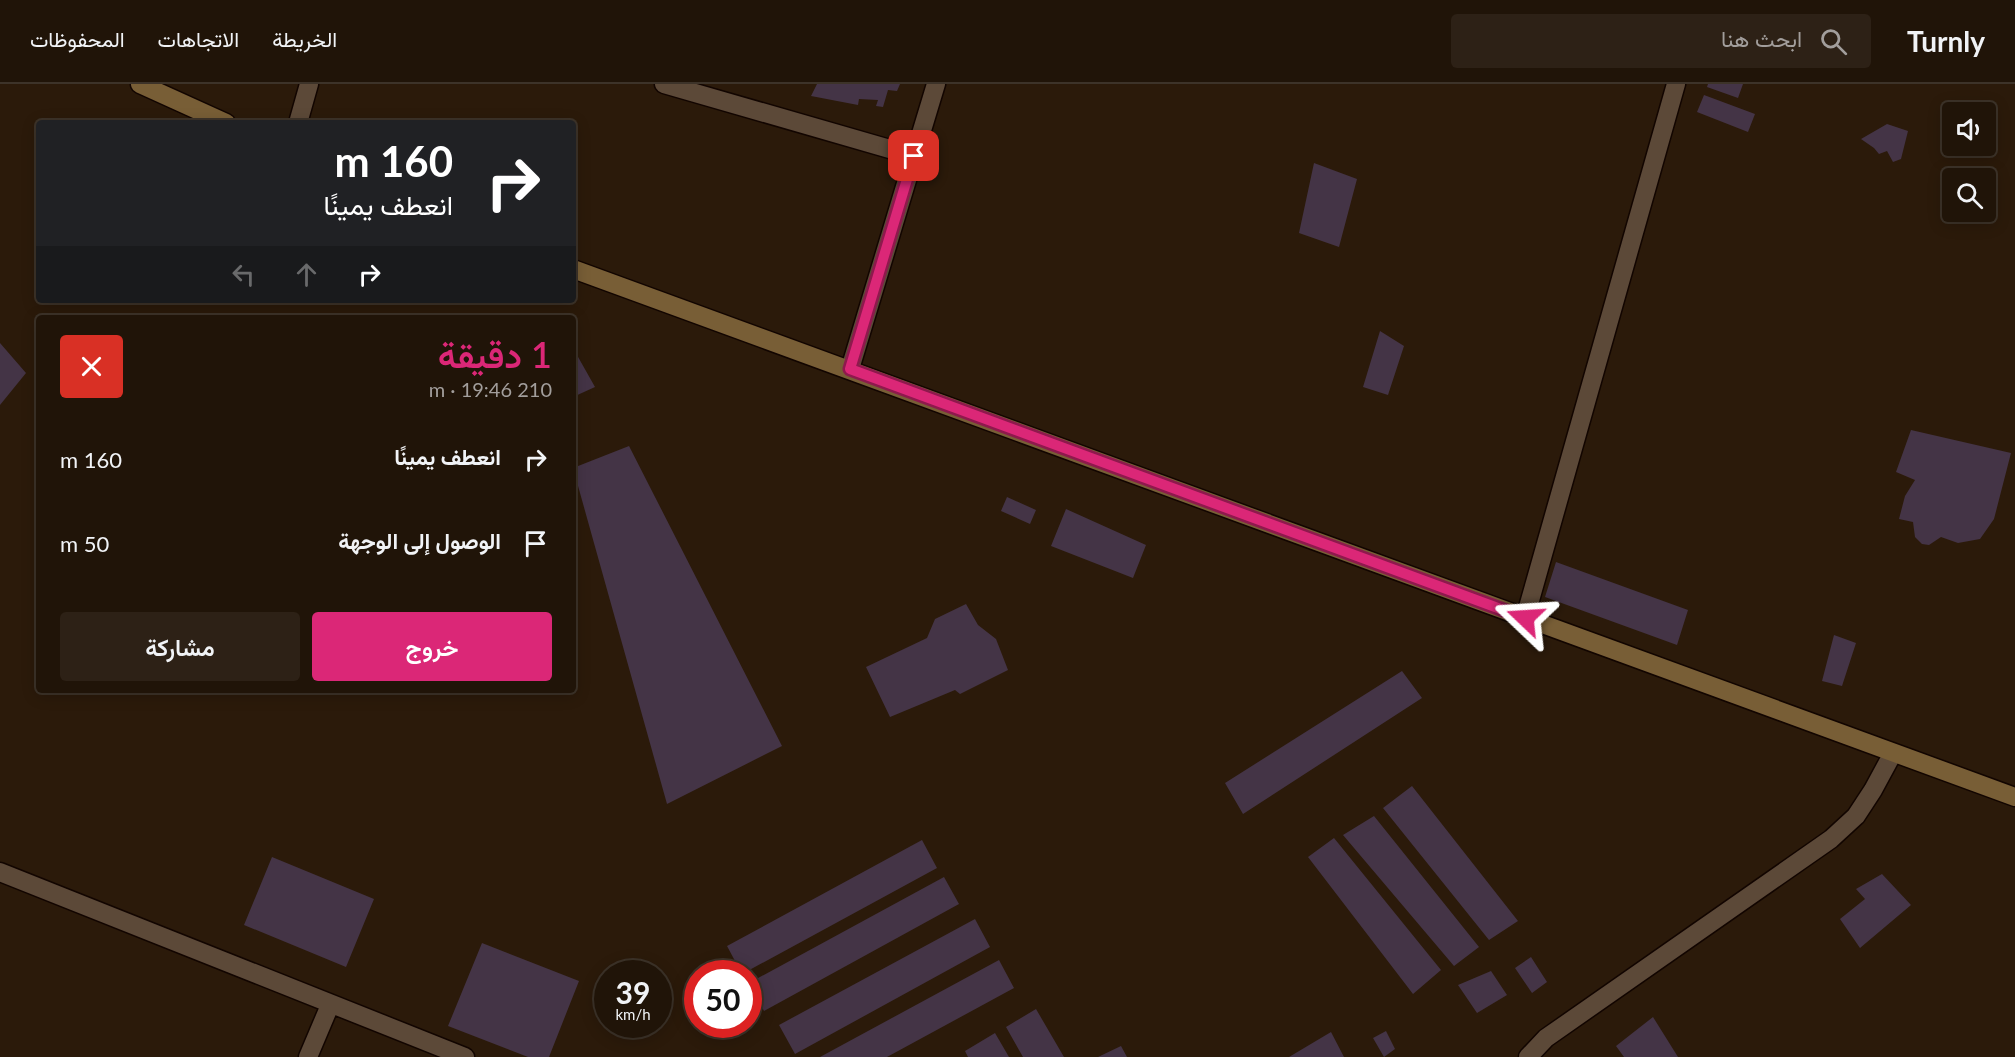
<!DOCTYPE html>
<html lang="ar">
<meta charset="utf-8">
<style>
body{margin:0;font-family:Lato,Vazirmatn,sans-serif;background:#2d2116;color:#f1f3f6;direction:rtl;height:100vh;display:flex;flex-direction:column;font-size:22px;white-space:nowrap}
*{box-sizing:border-box;margin:0}
p{font-size:20px;color:#a29e9c}
.icon{flex:none;width:33px;height:33px;fill:none;stroke:currentColor;stroke-width:2;stroke-linecap:round;stroke-linejoin:round}
.map{position:relative;flex:1;overflow:hidden;direction:ltr}
.sheet{position:absolute;left:36px;top:231px;width:540px;height:378px;display:flex;flex-direction:column;background:#201408;border-radius:6px;box-shadow:0 3px 15px #0003,0 0 0 2px #3d3329;direction:rtl}
.sheet>*{flex:none}
.top-card{position:absolute;left:36px;top:36px;width:540px;height:183px;border-radius:6px;box-shadow:0 3px 15px #0003,0 0 0 2px #3d3329;direction:rtl;background:#202124;color:#fff;overflow:hidden}
.buttons{position:absolute;left:1942px;top:18px;display:grid;gap:12px}
.buttons a{display:grid;place-items:center;width:54px;height:54px;border-radius:6px;background:#201408;box-shadow:0 3px 15px #0003,0 0 0 2px #3d3329;font-size:30px}
.speed{position:absolute;left:594px;top:876px;display:flex;gap:12px;font-size:30px;font-weight:700;text-align:center}
.speed>*{display:grid;place-content:center;width:78px;height:78px;border-radius:50%;background:#201408;box-shadow:0 3px 15px #0003,0 0 0 2px #3d3329;line-height:1}
.speed small{font-size:15px;font-weight:400}
.speed .limit{border:9px solid #d22;background:#fff;color:#111}
.pin{position:absolute;display:grid;place-items:center;width:51px;height:51px;color:#fff;margin:-26px;border-radius:12px;box-shadow:0 3px 9px #0006}
.me{position:absolute;width:66px;margin:-33px;rotate:290deg;stroke-linejoin:round;filter:drop-shadow(0 0 4px #0008)}
.turn{display:flex;align-items:center;gap:21px;height:126px;padding:0 24px;font-size:27px}
.turn .icon{width:78px;height:78px;stroke-width:2.5}
.turn b{display:block;font-size:42px;line-height:51px}
.lanes{display:flex;align-items:center;height:57px;padding:0 24px;background:#0003;justify-content:center;gap:30px;direction:ltr}
.lanes .off{opacity:.35}
.round{display:grid;place-items:center;flex:none;width:63px;height:63px;border-radius:6px;background:#2d2116}
.overview{display:flex;align-items:center;justify-content:space-between;height:102px;padding:0 24px}
h1{font-size:36px;font-weight:600;line-height:45px;color:#db2777}
.action{display:flex;gap:12px;margin-top:auto;padding:12px 24px}
.action a{flex:1;height:69px;border-radius:6px;background:#db2777;color:#fff;font-size:24px;font-weight:600;line-height:69px;text-align:center}
.action a+a{background:#2d2116;color:#f1f3f6}
ul{padding:0;list-style:none}
li{display:flex;align-items:center;gap:18px;height:84px;padding:0 24px}
li div{flex:1}
li b{display:block;font-size:22px}
li em{font-style:normal}
header{display:flex;align-items:center;gap:36px;box-sizing:border-box;height:84px;padding:0 30px;background:#201408;border-bottom:2px solid #3d3329}
header strong{font-size:28px}
nav{display:flex;gap:33px;margin-inline-start:auto;font-size:21px}
.search{width:420px;height:54px;background:#2d2116;display:flex;align-items:center;gap:15px;box-sizing:border-box;padding:0 21px;border-radius:6px;color:#a29e9c;font-size:22px}
.map>svg:first-child{display:block}
</style>
<header>
<strong>Turnly</strong>
<div class="search"><svg class="icon" aria-label="search" viewBox="0 0 24 24"><circle cx="10" cy="10" r="6"/><path d="M15 15l6 6"/></svg>ابحث هنا</div>
<nav><a>الخريطة</a><a>الاتجاهات</a><a>المحفوظات</a></nav>
</header>
<div class="map">
<svg width="2015" height="973" viewBox="0 0 2015 973">
<rect width="100%" height="100%" fill="#2b1a0a"/>
<!-- building -->
<path fill="#443446" d="M817 0H900L897 7 888 6 883 23 876 22 878 16 859 15 858 21 811 12Z
M1708 0H1743L1738 14 1707 3Z
M1704 11 1755 30 1748 48 1697 28Z
M1887 40 1908 47 1901 75 1893 78 1887 67 1879 70 1874 64 1861 55Z
M1314 79 1357 95 1339 163 1299 149Z
M1380 247 1404 262 1388 311 1363 303Z
M0 259 26 289 0 321Z
M573 264 595 303 573 313Z
M1911 346 2011 369 1994 435 1980 455 1958 459 1941 453 1929 461 1922 460 1915 453 1913 438 1899 435 1905 412 1915 396 1896 388Z
M629 362 782 662 667 720 573 384Z
M1007 413 1036 426 1030 440 1001 427Z
M1066 425 1146 461 1133 494 1051 462Z
M1556 478 1688 526 1677 561 1545 513Z
M966 520 978 541 996 555 1008 586 960 610 955 606 890 633 866 583 927 554 935 535Z
M1834 551 1856 559 1842 602 1822 597Z
M1402 587 1422 614 1243 730 1225 699Z
M1412 702 1518 837 1489 856 1383 724Z
M1374 732 1479 863 1454 882 1343 751Z
M1334 754 1441 886 1413 910 1308 773Z
M922 756 937 784 742 890 727 862Z
M272 773 374 815 346 883 244 841Z
M1882 790 1911 821 1860 864 1840 835 1865 815 1856 805Z
M944 793 959 820 764 927 749 899Z
M975 835 990 863 795 970 779 941Z
M482 859 579 897 549 973H528L448 942Z
M1531 873 1547 898 1532 909 1515 884Z
M999 876 1014 904 887 973H820Z
M1491 887 1507 911 1477 929 1458 901Z
M1036 925 1064 973H1023L1006 943Z
M1653 933 1678 973H1624L1616 962Z
M1386 947 1395 965 1384 973 1373 954Z
M1331 948 1344 973H1289Z
M995 949 1009 973H968L965 967Z
M1121 962 1127 973H1098Z"/>
<g fill="none" stroke-linecap="round" stroke-linejoin="round">
<defs>
<path id="street" d="M664 0 914 72
M298 39 309 0
M850 285 936 0
M1525 534 1676 0
M0 788 465 973
M308 973 330 921
M1528 973 1546 954 1831 755 1856 732 1873 706 1893 669"/>
<path id="secondary" d="M140 0 226 39
M573 185C1055 358 1534 539 2015 713"/>
</defs>
<!-- street casing -->
<use href="#street" stroke="#120500" stroke-width="21"/>
<!-- secondary casing -->
<use href="#secondary" stroke="#120500" stroke-width="21"/>
<!-- street -->
<use href="#street" stroke="#5c4938" stroke-width="18"/>
<!-- secondary -->
<use href="#secondary" stroke="#785e36" stroke-width="18"/>
</g>
<g fill="none" stroke-linecap="round" stroke-linejoin="round">
<defs>
<path id="route" d="M914 72 850 285 1525 534"/>
</defs>
<!-- route casing -->
<use href="#route" stroke="#8e194d" stroke-width="15"/>
<!-- route -->
<use href="#route" stroke="#db2777" stroke-width="10"/>
</g>
</svg>
<div class="buttons">
<a><svg class="icon" aria-label="sound" viewBox="0 0 24 24"><path d="M4 9h4l5-4v14l-5-4H4zM17 9q2 3 0 6"/></svg></a>
<a><svg class="icon" aria-label="search" viewBox="0 0 24 24"><circle cx="10" cy="10" r="6"/><path d="M15 15l6 6"/></svg></a>
</div>
<div class="speed"><div>39<small>km/h</small></div><div class="limit">50</div></div>
<div class="pin" style="left:914px;top:72px;background:#d93025"><svg class="icon" aria-label="arrive" viewBox="0 0 24 24"><path d="M6 21V4h12l-3 4 3 4H6"/></svg></div>
<svg class="me" style="left:1525px;top:534px" viewBox="-20 -20 40 40"><path d="M0-17L14 15 0 8-14 15z" fill="#db2777" stroke="#fff" stroke-width="4"/></svg>
<div class="top-card">
<div class="turn"><svg class="icon" aria-label="right" viewBox="0 0 24 24"><path d="M7 20v-9h11M14 6l5 5-5 5"/></svg><div><b>160 m</b>انعطف يمينًا</div></div>
<div class="lanes"><svg class="icon off" aria-label="left" viewBox="0 0 24 24"><path d="M17 20v-9H6M10 6l-5 5 5 5"/></svg><svg class="icon off" aria-label="ahead" viewBox="0 0 24 24"><path d="M12 20V5M6 11l6-6 6 6"/></svg><svg class="icon" aria-label="right" viewBox="0 0 24 24"><path d="M7 20v-9h11M14 6l5 5-5 5"/></svg></div>
</div>
<section class="sheet">
<div class="overview"><div><h1>1 دقيقة</h1><p>210 m · 19:46</p></div><a class="round" style="background:#d93025;color:#fff"><svg class="icon" aria-label="close" viewBox="0 0 24 24"><path d="M6 6l12 12M18 6L6 18"/></svg></a></div>
<ul>
<li><svg class="icon" aria-label="right" viewBox="0 0 24 24"><path d="M7 20v-9h11M14 6l5 5-5 5"/></svg><div><b>انعطف يمينًا</b></div><em>160 m</em></li>
<li><svg class="icon" aria-label="arrive" viewBox="0 0 24 24"><path d="M6 21V4h12l-3 4 3 4H6"/></svg><div><b>الوصول إلى الوجهة</b></div><em>50 m</em></li>
</ul>
<div class="action"><a>خروج</a><a>مشاركة</a></div>
</section>
</div>
